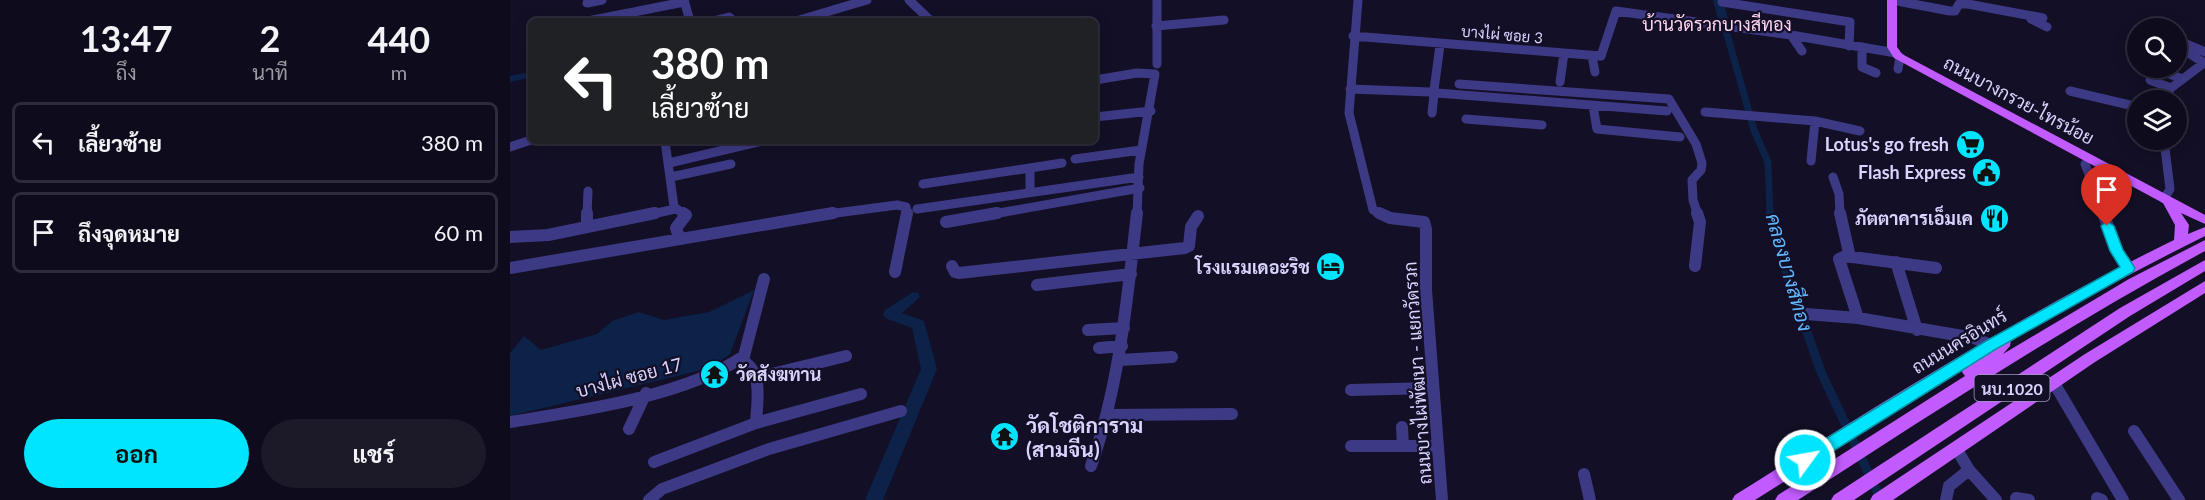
<!DOCTYPE html>
<html lang="th">
<meta charset="utf-8">
<style>
body{margin:0;font-family:Lato,Sarabun,sans-serif;background:#1c1929;color:#f1f3f6;height:100vh;display:flex;flex-direction:column;font-size:22px;white-space:nowrap}
*{box-sizing:border-box;margin:0}
p{font-size:20px;color:#9b9ba3}
.icon{flex:none;width:33px;height:33px;fill:none;stroke:currentColor;stroke-width:2;stroke-linecap:round;stroke-linejoin:round}
.map{position:relative;flex:1;overflow:hidden}
.sheet{display:flex;flex-direction:column;background:#0e0b1c;width:510px}
.sheet>*{flex:none}
.top-card{position:absolute;left:18px;top:18px;width:570px;height:126px;border-radius:9px;box-shadow:0 3px 15px #0003,0 0 0 2px #2e2b3b;background:#202124;color:#fff;overflow:hidden}
.buttons{position:absolute;left:1617px;top:18px;display:grid;gap:12px}
.buttons a{display:grid;place-items:center;width:60px;height:60px;border-radius:50%;background:#0e0b1c;box-shadow:0 3px 15px #0003,0 0 0 2px #2e2b3b;font-size:30px}
.pin{position:absolute;display:grid;place-items:center;width:51px;height:51px;color:#fff;margin:-62px -26px;border-radius:50% 50% 50% 0;rotate:-45deg;box-shadow:0 0 6px #0007}
.pin .icon{rotate:45deg}
.me{position:absolute;width:66px;margin:-33px;rotate:58deg;stroke-linejoin:round;filter:drop-shadow(0 0 4px #0008)}
.turn{display:flex;align-items:center;gap:21px;height:126px;padding:0 24px;font-size:27px}
.turn .icon{width:78px;height:78px;stroke-width:2.5}
.turn b{display:block;font-size:42px;line-height:51px}
.eta{display:flex;justify-content:space-evenly;align-items:center;height:102px;text-align:center}
.eta b{font-size:36px;font-weight:700;line-height:42px}
.action{display:flex;gap:12px;margin-top:auto;padding:12px 24px}
.action a{flex:1;height:69px;border-radius:36px;background:#00e5ff;color:#111;font-size:24px;font-weight:700;line-height:69px;text-align:center}
.action a+a{background:#1c1929;color:#f1f3f6}
ul{padding:0;list-style:none}
li{display:flex;align-items:center;gap:18px;height:81px;margin:0 12px 9px;padding:0 12px;border:3px solid #2e2b3b;border-radius:9px}
li div{flex:1}
li b{display:block;font-size:22px}
li em{font-style:normal}
main{display:flex;flex:1;min-height:0}
.map>svg:first-child{display:block}
</style>
<main>
<section class="sheet">
<div class="eta">
<div><b>13:47</b><p>ถึง</p></div>
<div><b>2</b><p>นาที</p></div>
<div><b>440</b><p>m</p></div>
</div>
<ul>
<li><svg class="icon" aria-label="left" viewBox="0 0 24 24"><path d="M17 20v-9H6M10 6l-5 5 5 5"/></svg><div><b>เลี้ยวซ้าย</b></div><em>380 m</em></li>
<li><svg class="icon" aria-label="arrive" viewBox="0 0 24 24"><path d="M6 21V4h12l-3 4 3 4H6"/></svg><div><b>ถึงจุดหมาย</b></div><em>60 m</em></li>
</ul>
<div class="action"><a>ออก</a><a>แชร์</a></div>
</section>
<div class="map">
<svg width="1695" height="500" viewBox="0 0 1695 500">
<rect width="100%" height="100%" fill="#130f26"/>
<!-- water -->
<path fill="#0c2248" d="M244 290 220 354 200 368 0 416V353L14 336 31 350 87 334 102 321 129 312 154 320 199 312Z"/>
<g fill="none" stroke-linecap="round" stroke-linejoin="round">
<!-- canal-far1 -->
<path stroke="#0c2248" stroke-width="7" d="M1215 27 1244 130 1258 162 1260 215"/>
<!-- canal -->
<path stroke="#0c2248" stroke-width="9" d="M1260 213 1280 284 1311 372 1371 500"/>
<!-- river -->
<path fill="#0c2248" fill-rule="evenodd" d="M1203 0H1213L1220 27 1219 29 1215 30 1210 27Z
M14 73 19 76 18 78 0 82V76Z
M403 292 408 293 410 297 392 313 414 321 427 369 373 500H355L411 369 402 328 375 318 373 314 375 310Z"/>
<!-- minor-far1 -->
<path stroke="#3d3a85" stroke-width="9" d="M174 0 180 21
M399 0 421 21
M647 0V64
M848 0 839 113 863 210 873 215
M1382 0 1440 11H1445L1449 4H1458L1533 18
M1212 2 1340 22 1339 46
M77 3 92 0
M1521 19 1537 27
M78 21 174 2
M203 21 219 17 224 21
M286 21 357 0
M646 26 714 20
M1281 35 1292 51
M843 36 1091 56 1106 11 1281 35 1386 53
M1676 44 1695 52
M1666 45 1694 63
M1352 47V67L1366 73
M1082 56 1085 72
M1388 69 1390 57
M1653 71 1672 79
M585 80 627 73 645 74 629 164 627 215
M1640 80 1661 88
M1050 82 1054 53
M949 84 1159 99 1186 144 1192 163 1191 170 1182 180 1183 200 1188 215
M840 89 920 92
M924 90 930 45
M1560 91 1628 107
M927 93 1157 111
M1653 100 1661 88 1695 62
M1083 106 1087 129 1170 137
M1195 112 1305 121 1350 131
M922 113 924 94
M585 117 641 111
M956 119 1032 125
M1654 140 1660 189 1654 199
M155 141 164 207 175 215
M403 141H422
M0 147 21 140
M565 159 631 150
M1301 161 1305 121
M159 163 252 141
M1575 164 1594 215
M520 168 552 163
M161 177 221 164
M1323 177 1329 194 1330 215
M413 184 520 168V191
M407 209 629 177
M77 215 78 191
M138 215 165 209
M311 215 387 205 396 207V215
M478 215 630 188"/>
<!-- minor -->
<path stroke="#3d3a85" stroke-width="12" d="M869 213 880 218 914 222 916 229V290L932 500
M1330 213 1340 257
M1593 213 1607 251 1618 268
M436 222 487 213
M77 226V213
M0 237 38 235 145 213
M169 237 166 228 176 215 173 213
M1386 262 1407 330
M442 266 445 272 449 273 675 248 679 246 681 227 688 216
M1185 266 1190 222 1187 213
M0 268 323 213
M1426 268 1335 256 1329 259 1348 318 1464 338 1481 345
M385 272 397 213
M527 285 621 274
M1296 314 1348 318
M578 330 614 328
M589 348 612 346
M231 360C254 371 247 402 246 423
M610 360 662 357
M246 378 336 356
M1544 383 1613 500
M841 390 922 388
M599 415 722 414
M0 422C69 411 176 396 234 356L254 279
M892 427 893 446
M119 429 136 393
M1624 431 1669 500
M841 446H927
M1446 448 1459 470 1486 500
M144 462 246 423 351 394
M581 466C610 383 617 299 627 213
M1074 474 1080 500
M1506 498 1519 500
M1587 498 1592 500
M139 500 152 489 259 449 391 411
M1436 500 1439 486 1459 470"/>
<!-- major -->
<path fill="#c25bff" fill-rule="evenodd" d="M1377 0H1387V47L1392 54 1695 215V224L1671 213 1679 225 1678 234 1695 227V236C1629 269 1565 303 1501 340L1500 346 1493 354 1619 279 1695 240V251C1555 327 1422 413 1288 500H1265L1268 495 1455 376 1452 372 1454 368 1245 500H1222L1225 495C1368 405 1512 314 1664 240L1665 225 1653 203 1384 58 1377 47Z
M1695 260V271L1620 316 1344 500H1321L1324 495 1610 308Z
M1695 281V293L1585 362 1383 500H1360L1363 495 1575 354Z"/>
</g>
<!-- route -->
<path fill="#00e5ff" stroke="#0095a6" stroke-width="1.5" d="M1597 221 1604 226 1613 250 1625 268 1623 272 1486 349 1301 465H1289L1287 460 1289 455 1476 341 1610 267 1600 251 1591 226Z"/>
<!-- icons -->
<defs>
<symbol id="supermarket-disc" viewBox="-11 -11 22 22"><circle r="9.5" fill="#00e5ff" stroke="#130f26"/><path d="M-6-5.5h2.5l.6 2H6L4.5 2H-2.5L-4.4-4H-6ZM-1.5 3.2a1.3 1.3 0 1 0 .1 0ZM3 3.2a1.3 1.3 0 1 0 .1 0Z" fill="#111"/></symbol>
<symbol id="civic-disc" viewBox="-11 -11 22 22"><circle r="9.5" fill="#00e5ff" stroke="#130f26"/><path d="M-.6-6.5H3V-4.5H.6V-3L4-1V1h2V6H-6V1h2V-1L-.6-3ZM-1.2 2.5V6h2.4V2.5Z" fill="#111"/></symbol>
<symbol id="restaurant-disc" viewBox="-11 -11 22 22"><circle r="9.5" fill="#00e5ff" stroke="#130f26"/><path d="M-5-6h1v4h1v-4h1v4h1v-4h1v5L-1.5 .5V6h-2V.5L-5-1ZM5-6V6H3V1.5H1.5Q1.5-4 5-6Z" fill="#111"/></symbol>
<symbol id="hotel-disc" viewBox="-11 -11 22 22"><circle r="9.5" fill="#00e5ff" stroke="#130f26"/><path d="M-6-4.5h1.5V1H6V5H4.5V3h-9V5H-6ZM-4 0a1.8 1.8 0 1 1 3.6 0ZM.5 0V-2.5h3Q6-2.5 6 0Z" fill="#111"/></symbol>
<symbol id="temple-disc" viewBox="-11 -11 22 22"><circle r="9.5" fill="#00e5ff" stroke="#130f26"/><path d="M0-6L5-2H3V0L6.5 2.5H4V6H1.5V3h-3V6H-4V2.5H-6.5L-3 0V-2H-5Z" fill="#111"/></symbol>
</defs>
<g fill-rule="evenodd">
<use href="#supermarket-disc" x="1444" y="128" width="33" height="33"/>
<use href="#civic-disc" x="1460" y="156" width="33" height="33"/>
<use href="#restaurant-disc" x="1468" y="202" width="33" height="33"/>
<use href="#hotel-disc" x="804" y="250" width="33" height="33"/>
<use href="#temple-disc" x="188" y="358" width="33" height="33"/>
<use href="#temple-disc" x="478" y="420" width="33" height="33"/>
</g>
<g text-anchor="middle" dominant-baseline="central" stroke-width="4.5" stroke-linejoin="round" paint-order="stroke">
<!-- far-street labels -->
<g font-size="15" fill="#d9d4ff" stroke="#130f26">
<text transform="translate(992 34) rotate(5)">บางไผ่ ซอย 3</text>
</g>
<!-- shield labels -->
<rect fill="#130f26" stroke="#9e99be" stroke-width="1.5" x="1464.5" y="375" width="75" height="26" rx="4.5"/>
<g font-size="16" font-weight="bold" fill="#d9d4ff">
<text x="1502" y="388">นบ.1020</text>
</g>
<!-- far-quarter labels -->
<g font-size="18" fill="#ffd6f0" stroke="#130f26">
<text x="1207" y="24">บ้านวัดรวกบางสีทอง</text>
</g>
<!-- street labels -->
<g font-size="18" fill="#d9d4ff" stroke="#130f26">
<text transform="translate(1509 100) rotate(28)">ถนนบางกรวย-ไทรน้อย</text>
<text transform="translate(1449 341) rotate(-31)">ถนนนครอินทร์</text>
<text transform="translate(907 373) rotate(-94)">ถนนบางไผ่พัฒนา - แยกวัดรวก</text>
<text transform="translate(119 377) rotate(-15)">บางไผ่ ซอย 17</text>
</g>
<!-- poi labels -->
<g font-size="18" font-weight="bold" fill="#d9d4ff" stroke="#130f26" text-anchor="end">
<text x="1439" y="144">Lotus's go fresh</text>
<text x="1456" y="172">Flash Express</text>
<text x="1463" y="218">ภัตตาคารเอ็มเค</text>
<text x="800" y="267">โรงแรมเดอะริช</text>
<text x="226" y="374" text-anchor="start">วัดสังฆทาน</text>
</g>
<!-- water labels -->
<g font-size="20" font-style="italic" fill="#62b6ff" stroke="#130f26">
<text transform="translate(1280 272) rotate(74)">คลองบางสีทอง</text>
</g>
<!-- near-poi labels -->
<g font-size="21" font-weight="bold" fill="#d9d4ff" stroke="#130f26" text-anchor="start">
<text x="516" y="424">วัดโชติการาม<tspan x="516" dy="24">(สามจีน)</tspan></text>
</g>
</g>
</svg>
<div class="buttons">
<a><svg class="icon" aria-label="search" viewBox="0 0 24 24"><circle cx="10" cy="10" r="6"/><path d="M15 15l6 6"/></svg></a>
<a><svg class="icon" aria-label="layers" viewBox="0 0 24 24"><path d="M12 4l9 5-9 5-9-5zM3 14l9 5 9-5"/></svg></a>
</div>
<div class="pin" style="left:1597px;top:226px;background:#d93025"><svg class="icon" aria-label="arrive" viewBox="0 0 24 24"><path d="M6 21V4h12l-3 4 3 4H6"/></svg></div>
<svg class="me" style="left:1295px;top:460px" viewBox="-20 -20 40 40"><circle r="17" fill="#00e5ff" stroke="#fff" stroke-width="3"/><path d="M0-11L8 9 0 5-8 9z" fill="#fff"/></svg>
<div class="top-card">
<div class="turn"><svg class="icon" aria-label="left" viewBox="0 0 24 24"><path d="M17 20v-9H6M10 6l-5 5 5 5"/></svg><div><b>380 m</b>เลี้ยวซ้าย</div></div>
</div>
</div>
</main>
